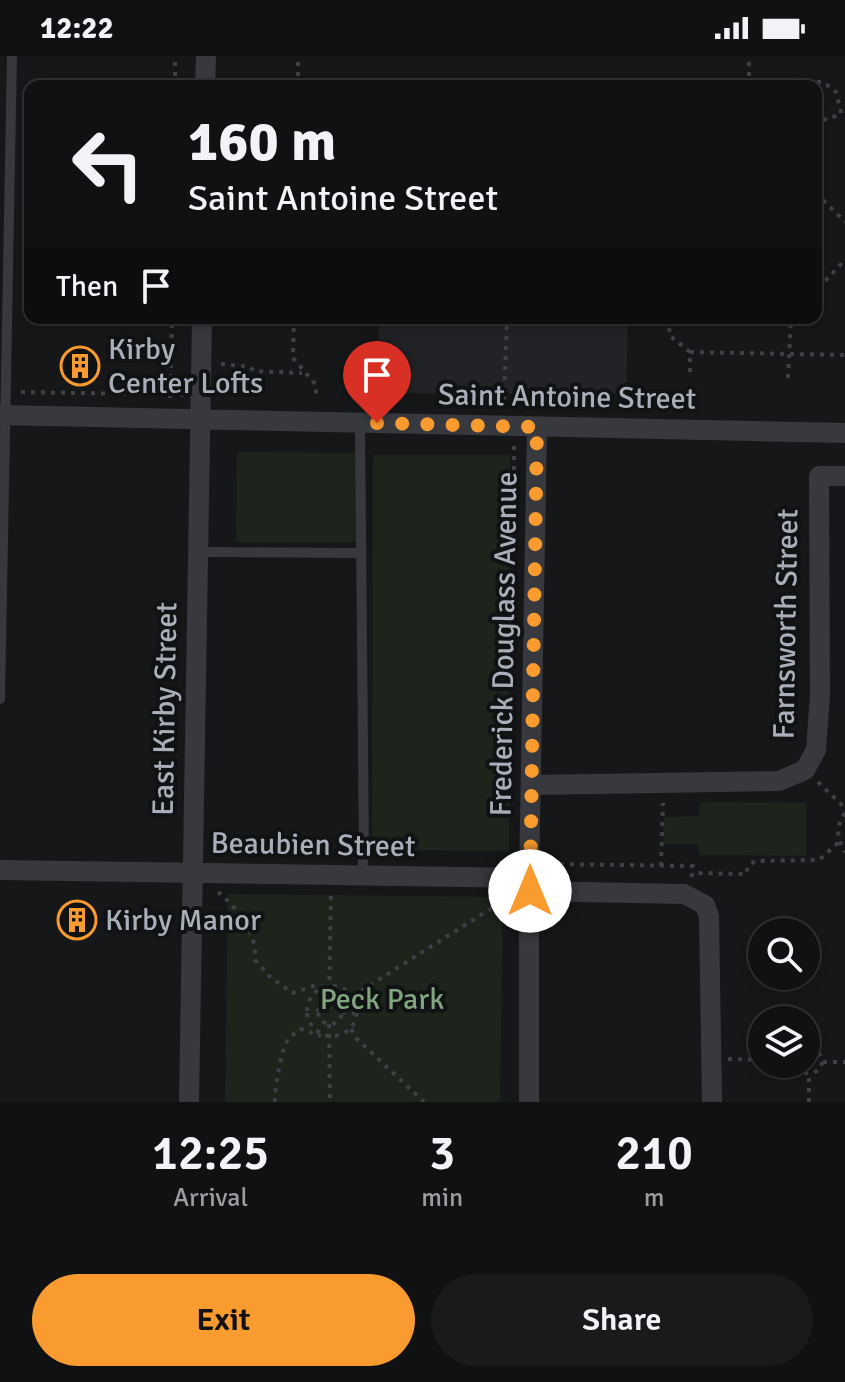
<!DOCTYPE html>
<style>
body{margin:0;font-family:Signika,sans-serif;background:#191a1c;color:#f1f3f6;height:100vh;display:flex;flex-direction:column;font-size:30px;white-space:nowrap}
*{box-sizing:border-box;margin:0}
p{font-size:26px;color:#9c9da0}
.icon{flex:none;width:44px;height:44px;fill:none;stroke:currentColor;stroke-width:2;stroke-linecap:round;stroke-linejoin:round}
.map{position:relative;height:1046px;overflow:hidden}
.drawer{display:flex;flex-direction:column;background:#101113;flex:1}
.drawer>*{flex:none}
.top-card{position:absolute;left:24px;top:24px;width:798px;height:244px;border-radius:16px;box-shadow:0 4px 12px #0003,0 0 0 2px #303133;background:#101113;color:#f1f3f6;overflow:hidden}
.tools{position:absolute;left:748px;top:862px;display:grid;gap:16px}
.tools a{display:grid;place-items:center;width:72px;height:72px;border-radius:50%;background:#101113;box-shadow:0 4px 12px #0003,0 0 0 2px #303133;font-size:40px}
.pin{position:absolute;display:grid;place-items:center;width:68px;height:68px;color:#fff;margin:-82px -34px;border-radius:50% 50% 50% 0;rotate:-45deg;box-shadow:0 0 8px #0007}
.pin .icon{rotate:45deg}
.me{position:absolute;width:88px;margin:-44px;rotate:0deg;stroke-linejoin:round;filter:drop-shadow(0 0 6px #0008)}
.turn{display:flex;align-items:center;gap:28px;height:168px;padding:0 32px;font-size:36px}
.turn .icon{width:104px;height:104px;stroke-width:2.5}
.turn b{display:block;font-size:56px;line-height:68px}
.then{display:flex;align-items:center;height:76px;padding:0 32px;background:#0003;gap:16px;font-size:30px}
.eta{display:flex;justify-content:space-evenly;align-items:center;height:136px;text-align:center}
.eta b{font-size:48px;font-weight:600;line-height:56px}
.button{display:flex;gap:16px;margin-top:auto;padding:16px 32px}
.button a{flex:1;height:92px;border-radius:48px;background:#f99b2e;color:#111;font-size:32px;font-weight:600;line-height:92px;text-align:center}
.button a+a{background:#191a1c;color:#f1f3f6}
.status{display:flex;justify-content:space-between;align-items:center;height:56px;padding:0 40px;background:#101113;direction:ltr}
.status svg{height:22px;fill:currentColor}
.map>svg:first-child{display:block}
</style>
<div class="status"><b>12:22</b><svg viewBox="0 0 49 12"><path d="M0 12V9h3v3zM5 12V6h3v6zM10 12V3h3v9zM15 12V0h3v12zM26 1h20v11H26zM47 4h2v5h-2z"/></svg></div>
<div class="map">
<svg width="845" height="1046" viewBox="0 0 845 1046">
<rect width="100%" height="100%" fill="#161719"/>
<!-- built -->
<path fill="#222326" d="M379 262H628L626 338 377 337Z"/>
<!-- green -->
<path fill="#1c241c" d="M237 396 357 397V486H236Z
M373 399H510L509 795 372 794Z
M700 746 806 747V800L699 799V788H663L664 761 699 760Z
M228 838 503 841 500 1046H225Z"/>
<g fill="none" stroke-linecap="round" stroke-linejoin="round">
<!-- path -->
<path stroke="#3d4045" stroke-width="4" stroke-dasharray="4 6" stroke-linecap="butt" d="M659 25 691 26 692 30
M175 30V0
M298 30V0
M732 30V25L823 26 836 36 842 60
M749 30V0
M816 71 828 61 841 60
M816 137 845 166
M816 229 826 224 845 204
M294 262 293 302 316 329V342
M670 262 669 279 690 296V321
M690 296 845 299
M221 308 250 311 254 315 302 317
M788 322 791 262
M21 336 184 339
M170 342 172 262
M504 344 507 262
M514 424V389
M818 726 845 752
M845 757C836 770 836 782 845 796
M550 808 693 810V817
M661 810 663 747
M691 821 693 817 746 818 748 810 755 805 819 804 839 786
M218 836C238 853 257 876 255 904L269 920 292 937 317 929 324 931
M307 955a25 25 0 1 1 50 0a25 25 0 1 1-50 0Z
M353 940 506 843
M329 944 331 839
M318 956a12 12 0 1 1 24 0a12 12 0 1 1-24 0Z
M342 956 358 958
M329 968 330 1046
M351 973 356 982 424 1046
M728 1003 762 1004
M823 1006H845
M798 1008 806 1017C827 1019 828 992 806 993
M275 1046C274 1036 281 996 286 987 289 981 295 977 300 973L307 974 316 980 321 979
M809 1046V1018"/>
<!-- service -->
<path stroke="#37393e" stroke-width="10" d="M360 367 364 799 361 819
M198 496 361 497
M0 643 12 0"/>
<!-- minor -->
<path stroke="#37393e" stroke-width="20" d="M205 30 206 0
M0 359 845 377
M532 729 779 725 805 714 816 694 820 639 819 420H845
M0 814 529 822
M530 835 684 838 705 849 709 860 712 1046
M189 1046 202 262
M529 1046V822L537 371"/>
</g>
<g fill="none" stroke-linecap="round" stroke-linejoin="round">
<!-- route -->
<path stroke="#f99b2e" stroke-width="14" stroke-dasharray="0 25.2" d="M377 367 537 371 530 835"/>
</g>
<!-- icons -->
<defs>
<symbol id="building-ring" viewBox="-11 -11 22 22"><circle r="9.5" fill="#111214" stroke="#f99b2e" stroke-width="1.5"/><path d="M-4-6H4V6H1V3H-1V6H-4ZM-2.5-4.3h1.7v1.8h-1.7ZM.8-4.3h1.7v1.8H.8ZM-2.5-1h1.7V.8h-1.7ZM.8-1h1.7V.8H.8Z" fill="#f99b2e"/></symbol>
</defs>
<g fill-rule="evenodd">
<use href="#building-ring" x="58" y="288" width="44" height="44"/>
<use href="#building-ring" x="55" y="842" width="44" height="44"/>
</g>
<g text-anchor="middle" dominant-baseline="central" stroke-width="8" stroke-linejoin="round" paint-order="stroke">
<!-- poi labels -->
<g font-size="30" fill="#a8afb9" stroke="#111214" text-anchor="start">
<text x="108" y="293">Kirby<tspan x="108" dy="34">Center Lofts</tspan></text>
<text x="105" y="864">Kirby Manor</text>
</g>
<!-- street labels -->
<g font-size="30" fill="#a8afb9" stroke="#111214">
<text transform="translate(567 341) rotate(1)">Saint Antoine Street</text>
<text transform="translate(786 568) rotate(-89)">Farnsworth Street</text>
<text transform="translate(504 588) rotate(-89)">Frederick Douglass Avenue</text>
<text transform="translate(165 653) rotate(-89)">East Kirby Street</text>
<text transform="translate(313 789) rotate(1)">Beaubien Street</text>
</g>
<!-- park labels -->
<g font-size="30" fill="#81a57e" stroke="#111214">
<text x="382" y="943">Peck Park</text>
</g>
</g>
</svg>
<div class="tools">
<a><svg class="icon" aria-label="search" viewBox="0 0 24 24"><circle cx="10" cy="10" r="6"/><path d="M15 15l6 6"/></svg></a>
<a><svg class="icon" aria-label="layers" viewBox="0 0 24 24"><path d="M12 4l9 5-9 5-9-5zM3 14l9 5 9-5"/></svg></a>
</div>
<div class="pin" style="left:377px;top:367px;background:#d93025"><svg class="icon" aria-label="arrive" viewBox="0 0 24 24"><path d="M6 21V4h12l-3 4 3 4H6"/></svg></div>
<svg class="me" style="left:530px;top:835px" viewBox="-20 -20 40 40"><circle r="19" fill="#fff"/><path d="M0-13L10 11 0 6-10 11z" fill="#f99b2e"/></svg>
<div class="top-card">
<div class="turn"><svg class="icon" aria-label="left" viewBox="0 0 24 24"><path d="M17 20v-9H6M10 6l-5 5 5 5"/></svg><div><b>160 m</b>Saint Antoine Street</div></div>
<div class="then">Then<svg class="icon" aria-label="arrive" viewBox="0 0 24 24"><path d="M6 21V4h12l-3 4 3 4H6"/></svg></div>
</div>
</div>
<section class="drawer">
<div class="eta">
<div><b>12:25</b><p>Arrival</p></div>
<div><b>3</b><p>min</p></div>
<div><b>210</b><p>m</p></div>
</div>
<div class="button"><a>Exit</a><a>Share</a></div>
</section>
